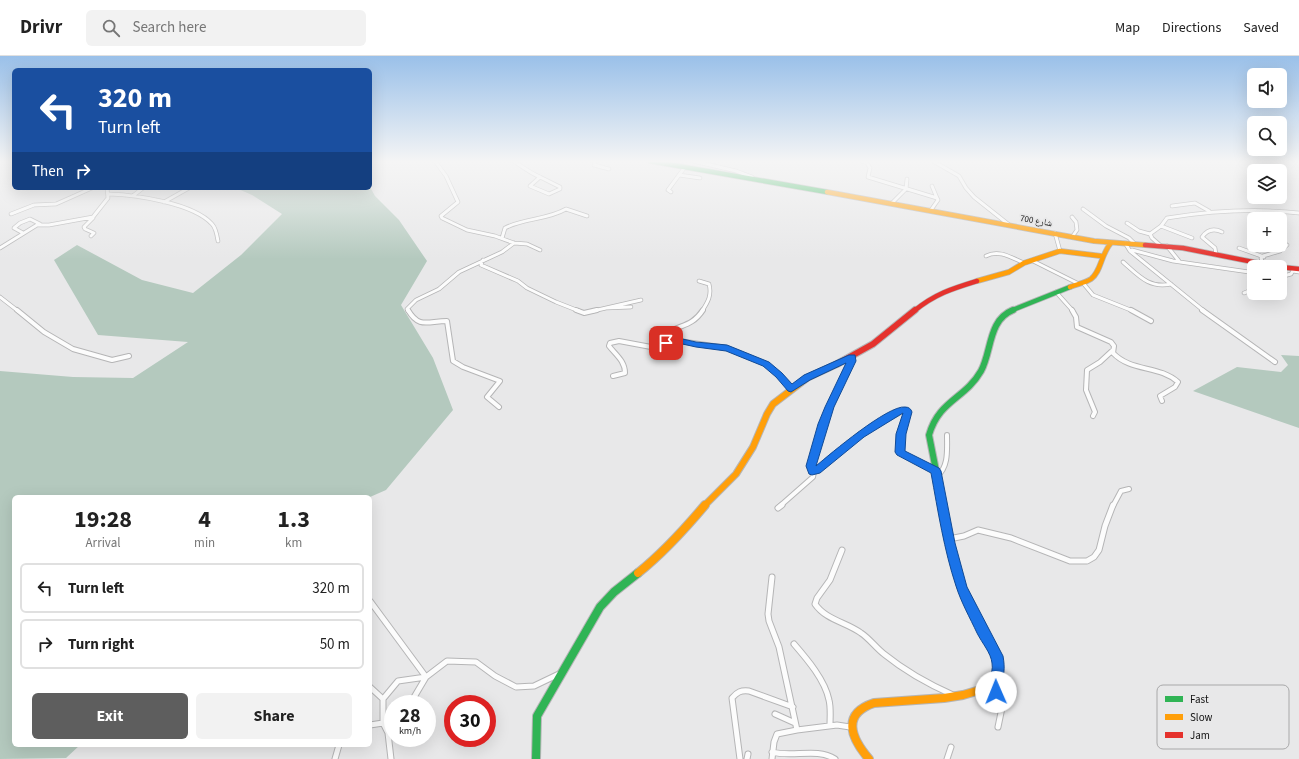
<!DOCTYPE html>
<meta charset="utf-8">
<style>
body{margin:0;font-family:"Source Sans 3","Noto Naskh Arabic",sans-serif;background:#f2f2f2;color:#222;height:100vh;display:flex;flex-direction:column;font-size:15px;white-space:nowrap}
*{box-sizing:border-box;margin:0}
p{font-size:13px;color:#767676}
.icon{flex:none;width:22px;height:22px;fill:none;stroke:currentColor;stroke-width:2;stroke-linecap:round;stroke-linejoin:round}
.map{position:relative;flex:1;overflow:hidden}
.drawer{position:absolute;left:12px;top:439px;width:360px;height:252px;display:flex;flex-direction:column;background:#fff;border-radius:6px;box-shadow:0 4px 16px #0002}
.drawer>*{flex:none}
.banner{position:absolute;left:12px;top:12px;width:360px;height:122px;border-radius:6px;box-shadow:0 4px 16px #0002;background:#1a4fa0;color:#fff;overflow:hidden}
.controls{position:absolute;left:1247px;top:12px;display:grid;gap:8px}
.controls a{display:grid;place-items:center;width:40px;height:40px;border-radius:6px;background:#fff;box-shadow:0 4px 16px #0002;font-size:20px}
.speed{position:absolute;left:384px;top:639px;display:flex;gap:8px;font-size:20px;font-weight:700;text-align:center}
.speed>*{display:grid;place-content:center;width:52px;height:52px;border-radius:50%;background:#fff;box-shadow:0 4px 16px #0002;line-height:1}
.speed small{font-size:10px;font-weight:400}
.speed .limit{border:6px solid #d22;background:#fff;color:#111}
.pin{position:absolute;display:grid;place-items:center;width:34px;height:34px;color:#fff;margin:-17px;border-radius:8px;box-shadow:0 2px 6px #0006}
.me{position:absolute;width:44px;margin:-22px;rotate:359deg;stroke-linejoin:round;filter:drop-shadow(0 0 3px #0008)}
.turn{display:flex;align-items:center;gap:14px;height:84px;padding:0 20px;font-size:18px}
.turn .icon{width:52px;height:52px;stroke-width:2.5}
.turn b{display:block;font-size:28px;line-height:34px}
.then{display:flex;align-items:center;height:38px;padding:0 20px;background:#0003;gap:8px;font-size:15px}
.eta{display:flex;justify-content:space-evenly;align-items:center;height:68px;text-align:center}
.eta b{font-size:24px;font-weight:700;line-height:28px}
.cta{display:flex;gap:8px;margin-top:auto;padding:8px 20px}
.cta a{flex:1;height:46px;border-radius:6px;background:#5e5e5e;color:#fff;font-size:16px;font-weight:700;line-height:46px;text-align:center}
.cta a+a{background:#f2f2f2;color:#222}
ul{padding:0;list-style:none}
li{display:flex;align-items:center;gap:12px;height:50px;margin:0 8px 6px;padding:0 12px;border:2px solid #e0e0e0;border-radius:6px}
li div{flex:1}
li b{display:block;font-size:15px}
li em{font-style:normal}
header{display:flex;align-items:center;gap:24px;box-sizing:border-box;height:56px;padding:0 20px;background:#fff;border-bottom:1px solid #e0e0e0}
header strong{font-size:19px}
nav{display:flex;gap:22px;margin-inline-start:auto;font-size:14px}
.search{width:280px;height:36px;background:#f2f2f2;display:flex;align-items:center;gap:10px;box-sizing:border-box;padding:0 14px;border-radius:6px;color:#767676;font-size:15px}
.map>svg:first-child{display:block}
</style>
<header>
<strong>Drivr</strong>
<div class="search"><svg class="icon" aria-label="search" viewBox="0 0 24 24"><circle cx="10" cy="10" r="6"/><path d="M15 15l6 6"/></svg>Search here</div>
<nav><a>Map</a><a>Directions</a><a>Saved</a></nav>
</header>
<div class="map">
<svg width="1299" height="703" viewBox="0 0 1299 703">
<rect width="100%" height="100%" fill="#e8e8e9"/>
<!-- forest -->
<path fill="#b4c9be" d="M370 131 375 140 399 164 427 205 401 249 433 302 453 354 386 434 370 441H14V689H80L66 702 0 703V315L73 321 133 322 188 286 98 279 54 204 77 189 142 224 193 237 241 199 282 158 252 139 236 132Z
M1281 299 1299 300V372L1193 335 1237 311 1281 316 1288 309Z"/>
<g fill="none" stroke-linecap="round" stroke-linejoin="round">
<defs>
<path id="street-far2" d="M435 105 446 120 458 146 441 160 442 162 467 174 495 180 514 187 527 188 540 194
M513 105C522 110 530 117 540 121
M595 105 594 109 609 113
M693 105 736 115 752 121
M862 105 867 107 870 112 868 121 937 142 938 144 931 154
M933 105 959 120 966 132 974 141 1008 168
M679 119 700 122
M540 121 560 131V133L549 138 530 130Z
M932 130 937 142
M671 136 668 134 685 111
M109 138C136 139 193 147 212 168 216 172 217 179 218 185
M134 139 143 132
M164 146 189 132
M892 147 906 133 907 123
M1172 150 1195 147 1209 155
M1083 153 1106 170 1129 182 1134 187
M11 158 34 149 56 148 92 132
M1072 161 1076 166 1077 174 1072 181
M1127 167 1139 175 1150 178
M1161 170 1192 182
M23 177 14 172 20 167 30 163 40 168
M1055 177 1060 195
M91 180 94 177 85 173 84 171 93 162
M502 182 505 172C524 162 547 164 566 153L587 160
M1125 187 1130 195 1204 255
M1161 190 1152 182 1150 178 1161 170 1167 162C1211 155 1254 152 1299 157
M1167 190 1179 205
M0 192 37 169H49L93 161 108 142 107 132
M1239 192 1264 201
M1132 194 1173 205 1249 216
M1216 199 1215 192 1202 181C1207 174 1214 172 1222 176
M986 200C999 193 1012 202 1024 207
M483 204 481 209 518 225 527 232 556 246 579 255
M1033 205 1079 228
M1123 206C1138 219 1149 233 1171 228
M1263 208 1261 202 1263 200 1280 195 1287 189 1280 185
M1293 215 1299 216
M1280 221 1291 218 1294 213
M699 225 709 228C712 239 708 246 702 255
M1083 227 1093 239 1133 255
M1056 236 1073 255
M1244 237 1254 233
M0 241 18 255
M606 252 631 251
M408 255 407 253 416 244 439 233 459 216 502 196 514 187
M593 255 641 244"/>
<path id="street-far1" d="M17 254 44 276 73 293 112 304 129 300
M408 254C419 273 428 265 447 265L453 305 463 311 500 325 487 341 499 351
M576 254 584 257 597 254
M1072 254 1076 261 1077 271 1111 286 1114 290 1113 297C1131 316 1159 309 1178 326L1175 331 1160 340 1162 345
M1131 254 1151 265
M1202 254 1275 306
M666 287 667 285 663 282C675 267 690 274 703 254
M852 301 828 357 815 397 811 414 817 415 860 378 904 354 908 358 901 378 900 396 936 415
M613 320 625 317C625 305 616 299 609 290L610 287 619 285 651 291 679 285 727 292 766 308 779 319 791 333
M1093 360 1095 356 1086 334 1087 314 1100 306 1113 294
M937 420C949 411 947 393 947 379
M780 450 813 421 814 416
M1113 450 1121 435 1129 433"/>
<path id="street" d="M778 452 782 449
M949 483 964 480 978 474 1011 482 1070 505H1087L1094 501 1099 494 1105 470 1113 449
M842 494 830 524 817 542 815 548C826 564 846 566 861 577 870 583 876 592 884 598 905 615 928 628 953 639
M772 521 768 558 769 565 779 591 797 674 837 669 850 671
M370 545 426 621
M794 588C807 603 825 624 829 644 831 652 830 661 830 669
M370 631 383 643
M988 631 1004 642 998 671
M410 648 426 621 447 605 476 606 495 620 516 631 534 630 559 618
M775 658 795 667
M370 669 383 667
M393 671 388 677 383 667V643L398 625 426 621
M388 677 391 703
M772 696C793 702 816 691 835 703
M335 703 339 689
M740 703 732 642C737 636 741 634 749 635L793 651
M747 703 748 698
M772 703 774 686 777 678 797 674
M947 703 951 691"/>
<path id="fast-far2" d="M650 105 827 136
M1010 255 1070 231"/>
<path id="fast-far1" d="M943 450 929 379C939 344 965 343 981 315 992 295 988 264 1013 254"/>
<path id="fast" d="M942 449 949 484
M536 703 537 660 600 551 614 536 638 517"/>
<path id="slow-far2" d="M827 136 1094 185 1145 189
M977 225 1009 216 1024 207 1060 195 1101 200
M1070 231C1077 228 1085 227 1091 223 1101 216 1101 198 1111 187"/>
<path id="slow-far1" d="M704 450 736 418 753 391 767 358 773 348 807 322 837 308"/>
<path id="slow" d="M638 517C663 497 684 474 705 449
M869 703C851 682 841 658 874 647L944 642 963 639 980 634 993 626 999 616V609L991 589 961 530 949 484"/>
<path id="jam-far1" d="M1145 189 1183 192 1278 211
M1280 211 1299 213
M914 255C935 238 951 233 977 225"/>
<path id="jam" d="M837 308 873 288 915 254"/>
</defs>
<!-- street-far2 casing -->
<use href="#street-far2" stroke="#b5b5b6" stroke-width="4.5"/>
<!-- street-far1 casing -->
<use href="#street-far1" stroke="#b5b5b6" stroke-width="6"/>
<!-- street casing -->
<use href="#street" stroke="#b5b5b6" stroke-width="7"/>
<!-- fast-far2 casing -->
<use href="#fast-far2" stroke="#b5b5b6" stroke-width="6"/>
<!-- fast-far1 casing -->
<use href="#fast-far1" stroke="#b5b5b6" stroke-width="8"/>
<!-- fast casing -->
<use href="#fast" stroke="#b5b5b6" stroke-width="10"/>
<!-- slow-far2 casing -->
<use href="#slow-far2" stroke="#b5b5b6" stroke-width="6"/>
<!-- slow-far1 casing -->
<use href="#slow-far1" stroke="#b5b5b6" stroke-width="8"/>
<!-- slow casing -->
<use href="#slow" stroke="#b5b5b6" stroke-width="10"/>
<!-- jam-far1 casing -->
<use href="#jam-far1" stroke="#b5b5b6" stroke-width="6"/>
<!-- jam casing -->
<use href="#jam" stroke="#b5b5b6" stroke-width="8"/>
<!-- street-far2 -->
<use href="#street-far2" stroke="#fcfcfc" stroke-width="3"/>
<!-- street-far1 -->
<use href="#street-far1" stroke="#fcfcfc" stroke-width="4"/>
<!-- street -->
<use href="#street" stroke="#fcfcfc" stroke-width="5"/>
<!-- fast-far2 -->
<use href="#fast-far2" stroke="#30b455" stroke-width="4.5"/>
<!-- fast-far1 -->
<use href="#fast-far1" stroke="#30b455" stroke-width="6"/>
<!-- fast -->
<use href="#fast" stroke="#30b455" stroke-width="8"/>
<!-- slow-far2 -->
<use href="#slow-far2" stroke="#ff9f0a" stroke-width="4.5"/>
<!-- slow-far1 -->
<use href="#slow-far1" stroke="#ff9f0a" stroke-width="6"/>
<!-- slow -->
<use href="#slow" stroke="#ff9f0a" stroke-width="8"/>
<!-- jam-far1 -->
<use href="#jam-far1" stroke="#e5322d" stroke-width="4.5"/>
<!-- jam -->
<use href="#jam" stroke="#e5322d" stroke-width="6"/>
</g>
<!-- sky -->
<linearGradient id="sky" x2="0" y2="1"><stop stop-color="#9ac0e9"/><stop offset="0.52" stop-color="#f5f5f5"/><stop offset="1" stop-color="#f5f5f5" stop-opacity="0"/></linearGradient>
<rect width="1299" height="203" fill="url(#sky)"/>
<!-- route -->
<path fill="#1a73e8" stroke="#114b97" d="M678 282 696 286 727 289 769 306 782 317 792 328 804 319 849 299H855L856 305 834 351 816 410C830 398 888 349 905 351 909 351 911 353 912 356L906 378 905 395 939 412 941 415 955 487 967 531 1003 600C1005 611 1005 622 998 630L1002 636 1000 641 996 643C990 640 984 637 982 631 986 621 994 620 992 607 991 597 982 587 977 577 970 562 961 546 956 530 944 494 938 455 931 417L897 399 895 396 896 378 903 357 864 381 820 417 812 419 809 418 806 410 818 368 825 351 846 307 810 324 791 336 788 335 776 321 763 310 726 295 696 291 678 287 666 289 662 287 663 285Z"/>
<g text-anchor="middle" dominant-baseline="central" stroke-width="3.5" stroke-linejoin="round" paint-order="stroke">
<!-- far-street labels -->
<g font-size="9" fill="#131313" stroke="#e8e8e9">
<text transform="translate(1036 165) rotate(10)">شارع 700</text>
</g>
</g>
<!-- legend -->
<rect x="1157" y="629" width="132" height="64" rx="6" fill="#e8e8e9" stroke="#a8a8a9" stroke-width="1"/>
<rect x="1165" y="640" width="18" height="6" fill="#30b455"/>
<rect x="1165" y="658" width="18" height="6" fill="#ff9f0a"/>
<rect x="1165" y="676" width="18" height="6" fill="#e5322d"/>
<g font-size="11" fill="#131313">
<text x="1190" y="647">Fast</text>
<text x="1190" y="665">Slow</text>
<text x="1190" y="683">Jam</text>
</g>
</svg>
<div class="controls">
<a><svg class="icon" aria-label="sound" viewBox="0 0 24 24"><path d="M4 9h4l5-4v14l-5-4H4zM17 9q2 3 0 6"/></svg></a>
<a><svg class="icon" aria-label="search" viewBox="0 0 24 24"><circle cx="10" cy="10" r="6"/><path d="M15 15l6 6"/></svg></a>
<a><svg class="icon" aria-label="layers" viewBox="0 0 24 24"><path d="M12 4l9 5-9 5-9-5zM3 14l9 5 9-5"/></svg></a>
<a>+</a>
<a>−</a>
</div>
<div class="speed"><div>28<small>km/h</small></div><div class="limit">30</div></div>
<div class="pin" style="left:666px;top:287px;background:#d93025"><svg class="icon" aria-label="arrive" viewBox="0 0 24 24"><path d="M6 21V4h12l-3 4 3 4H6"/></svg></div>
<svg class="me" style="left:996px;top:636px" viewBox="-20 -20 40 40"><circle r="19" fill="#fff"/><path d="M0-13L10 11 0 6-10 11z" fill="#1a73e8"/></svg>
<div class="banner">
<div class="turn"><svg class="icon" aria-label="left" viewBox="0 0 24 24"><path d="M17 20v-9H6M10 6l-5 5 5 5"/></svg><div><b>320 m</b>Turn left</div></div>
<div class="then">Then<svg class="icon" aria-label="right" viewBox="0 0 24 24"><path d="M7 20v-9h11M14 6l5 5-5 5"/></svg></div>
</div>
<section class="drawer">
<div class="eta">
<div><b>19:28</b><p>Arrival</p></div>
<div><b>4</b><p>min</p></div>
<div><b>1.3</b><p>km</p></div>
</div>
<ul>
<li><svg class="icon" aria-label="left" viewBox="0 0 24 24"><path d="M17 20v-9H6M10 6l-5 5 5 5"/></svg><div><b>Turn left</b></div><em>320 m</em></li>
<li><svg class="icon" aria-label="right" viewBox="0 0 24 24"><path d="M7 20v-9h11M14 6l5 5-5 5"/></svg><div><b>Turn right</b></div><em>50 m</em></li>
</ul>
<div class="cta"><a>Exit</a><a>Share</a></div>
</section>
</div>
